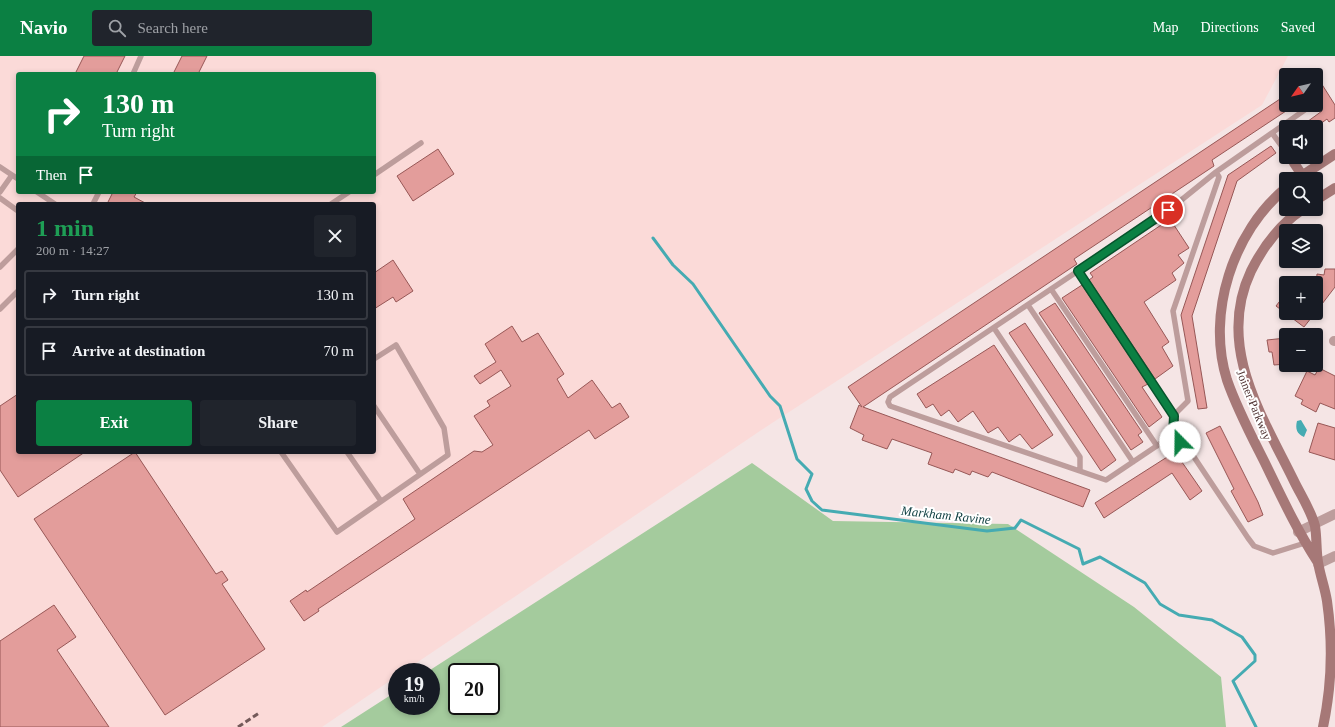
<!DOCTYPE html>
<meta charset="utf-8">
<style>
body{margin:0;font-family:Georgia,serif;background:#20242c;color:#f1f3f6;height:100vh;display:flex;flex-direction:column;font-size:15px;white-space:nowrap}
*{box-sizing:border-box;margin:0}
p{font-size:13px;color:#9ea1a6}
.icon{flex:none;width:22px;height:22px;fill:none;stroke:currentColor;stroke-width:2;stroke-linecap:round;stroke-linejoin:round}
.map{position:relative;flex:1;overflow:hidden}
.panel{position:absolute;left:16px;top:146px;width:360px;height:252px;display:flex;flex-direction:column;background:#171b24;border-radius:4px;box-shadow:0 2px 6px #0003}
.panel>*{flex:none}
.top-card{position:absolute;left:16px;top:16px;width:360px;height:122px;border-radius:4px;box-shadow:0 2px 6px #0003;background:#0b8043;color:#fff;overflow:hidden}
.needle{width:26px;rotate:236deg}
.controls{position:absolute;left:1279px;top:12px;display:grid;gap:8px}
.controls a{display:grid;place-items:center;width:44px;height:44px;border-radius:4px;background:#171b24;box-shadow:0 2px 6px #0003;font-size:20px}
.speed{position:absolute;left:388px;top:607px;display:flex;gap:8px;font-size:20px;font-weight:700;text-align:center}
.speed>*{display:grid;place-content:center;width:52px;height:52px;border-radius:50%;background:#171b24;box-shadow:0 2px 6px #0003;line-height:1}
.speed small{font-size:10px;font-weight:400}
.speed .limit{border:2px solid #111;border-radius:6px;background:#fff;color:#111}
.pin{position:absolute;display:grid;place-items:center;width:34px;height:34px;color:#fff;margin:-17px;border:2px solid #fff;border-radius:50%;box-shadow:0 1px 4px #0007}
.me{position:absolute;width:44px;margin:-22px;rotate:338deg;stroke-linejoin:round;filter:drop-shadow(0 0 3px #0008)}
.turn{display:flex;align-items:center;gap:14px;height:84px;padding:0 20px;font-size:18px}
.turn .icon{width:52px;height:52px;stroke-width:2.5}
.turn b{display:block;font-size:28px;line-height:34px}
.then{display:flex;align-items:center;height:38px;padding:0 20px;background:#0003;gap:8px;font-size:15px}
.round{display:grid;place-items:center;flex:none;width:42px;height:42px;border-radius:4px;background:#20242c}
.summary{display:flex;align-items:center;justify-content:space-between;height:68px;padding:0 20px}
h1{font-size:24px;font-weight:700;line-height:30px;color:#1e9e55}
.cta{display:flex;gap:8px;margin-top:auto;padding:8px 20px}
.cta a{flex:1;height:46px;border-radius:4px;background:#0b8043;color:#fff;font-size:16px;font-weight:700;line-height:46px;text-align:center}
.cta a+a{background:#20242c;color:#f1f3f6}
ul{padding:0;list-style:none}
li{display:flex;align-items:center;gap:12px;height:50px;margin:0 8px 6px;padding:0 12px;border:2px solid #363941;border-radius:4px}
li div{flex:1}
li b{display:block;font-size:15px}
li em{font-style:normal}
header{display:flex;align-items:center;gap:24px;box-sizing:border-box;height:56px;padding:0 20px;background:#0b8043;color:#fff}
header strong{font-size:19px}
nav{display:flex;gap:22px;margin-inline-start:auto;font-size:14px}
.search{width:280px;height:36px;background:#20242c;display:flex;align-items:center;gap:10px;box-sizing:border-box;padding:0 14px;border-radius:4px;color:#9ea1a6;font-size:15px}
.map>svg:first-child{display:block}
</style>
<header>
<strong>Navio</strong>
<div class="search"><svg class="icon" aria-label="search" viewBox="0 0 24 24"><circle cx="10" cy="10" r="6"/><path d="M15 15l6 6"/></svg>Search here</div>
<nav><a>Map</a><a>Directions</a><a>Saved</a></nav>
</header>
<div class="map">
<svg width="1335" height="671" viewBox="0 0 1335 671">
<rect width="100%" height="100%" fill="#f5e5e5"/>
<!-- built -->
<path fill="#fbdad8" fill-rule="evenodd" d="M0 0H1288L1262 49 769 369 403 616H397V620L322 671H0ZM18 18H374V136H18ZM18 148H374V396H18Z"/>
<!-- green -->
<path fill="#a4cb9d" fill-rule="evenodd" d="M752 407 833 465 1008 468 1134 551 1221 621 1226 671H341L397 635V650H431V616H427ZM457 616H491V650H457Z"/>
<!-- water -->
<path fill="#45abb2" d="M1316 198 1323 199V205L1319 207 1316 211 1310 210V205H1316Z
M1301 364 1307 374 1304 381C1297 378 1295 373 1297 365Z"/>
<g fill="none" stroke-linecap="round" stroke-linejoin="round">
<!-- stream -->
<path stroke="#45abb2" stroke-width="3" d="M653 182 673 209 693 228 770 340 780 350 797 403 812 418 806 433 812 445 822 454 987 475 1015 472 1021 464 1079 493 1083 508 1100 501 1145 527 1160 548 1179 559 1212 564 1242 581 1255 599V605L1233 625 1256 671"/>
</g>
<!-- building -->
<path fill="#e39d9b" stroke="#975756" d="M84 0H125L116 18H75Z
M182 0H207L198 18H173Z
M1316 19 1335 49V62L1329 66 1327 63 1316 71H1300L1322 55 1316 46Z
M1286 39V55L1212 104 1214 110 1074 203 1077 208 863 351 1090 434 1083 451 992 416 988 421 972 415 970 419 955 413 953 417 928 408 932 397 892 383 887 393 862 384 864 379 850 372 859 349 862 351 848 331Z
M1271 90 1276 97 1237 125 1192 260 1207 352 1198 353 1181 259 1228 119Z
M438 93 454 118 413 145 397 120Z
M113 136H137L134 141 147 148H107Z
M1170 163 1189 192 1178 199 1184 207 1172 217 1176 224 1144 246 1169 286 1162 291 1173 310 1155 323 1089 224 1093 221 1090 217Z
M393 204 413 235 396 246 393 241 374 253V217Z
M1325 213H1335V231L1322 248V231H1316L1317 218 1324 219Z
M1082 229 1148 328 1142 331 1162 361 1149 371 1062 242Z
M1286 237V257H1315L1304 271 1276 250Z
M1055 247 1142 376 1138 379 1143 386 1131 394 1039 257Z
M1025 267 1116 404 1101 415 1009 277Z
M512 270 522 286 538 277 564 318 557 323 568 342 592 324 612 352 620 347 629 361 595 383 589 374 318 553 319 555 304 565 290 545 306 534 307 536 415 463 403 443 474 395 482 396 493 389 474 360 490 350 487 345 511 330 501 314 480 328 474 320 496 306 485 288Z
M1286 282V308L1274 309 1272 296H1269L1267 284Z
M994 289 1053 379 1032 393 1020 378 1009 386 998 371 988 377 973 355 958 366 949 354 941 360 933 348 926 352 917 338Z
M1319 312 1335 320V353L1320 347 1316 356 1301 348 1303 344 1295 340 1307 315 1315 319Z
M18 338V396H85L18 441 0 414V350Z
M1318 367 1335 372V404L1309 396Z
M1220 370 1258 446 1263 459 1248 466 1231 435 1234 433 1206 377Z
M135 396 216 518 222 515 228 524 222 528 265 593 165 659 34 463Z
M1175 396 1202 435 1190 444 1172 417 1104 462 1095 447Z
M54 549 76 581 57 594 109 671H0V585Z"/>
<g fill="none" stroke-linecap="round" stroke-linejoin="round">
<!-- lane -->
<path stroke="#bd9d9c" stroke-width="5.5" d="M133 18 141 0
M1272 77 1286 96
M0 111 18 123
M374 119 421 87
M0 136 12 119
M37 136 55 148
M0 142 18 155
M93 148 99 136
M331 148 349 136
M0 211 18 193
M1078 215 1174 359
M1051 233 1157 390
M1028 249 1133 406
M0 253 18 235
M994 272 1080 401V415
M374 350 420 418
M1173 379 1106 424 890 350 888 346 890 341 1169 154 1216 116 1309 51
M1173 379 1174 359 1188 345 1173 255 1219 121 1216 116
M1173 379 1188 392 1248 482 1254 490 1273 497 1305 487
M281 396 337 476 448 399 444 372 396 289 374 303
M347 396 381 445"/>
<!-- street -->
<path stroke="#bd9d9c" stroke-width="10" d="M1334 285H1335
M1298 476 1335 458
M1318 508 1335 500"/>
<!-- secondary -->
<path stroke="#a67877" stroke-width="10" d="M1294 107 1302 119
M1297 123 1335 98
M1286 132C1233 175 1206 258 1227 324 1237 353 1252 381 1266 409 1282 442 1297 474 1317 505
M1316 144 1335 132
M1303 153C1280 168 1263 191 1251 215 1216 289 1261 358 1293 423 1300 438 1311 454 1315 470 1317 482 1316 494 1318 506 1320 519 1325 532 1327 545 1333 587 1332 629 1323 671"/>
<!-- rail -->
<path stroke="#735959" stroke-width="3" stroke-dasharray="6 3" stroke-linecap="butt" d="M238 671 259 657"/>
</g>
<g fill="none" stroke-linecap="round" stroke-linejoin="round">
<defs>
<path id="route" d="M1168 154 1078 215 1174 360 1173 379 1180 386"/>
</defs>
<!-- route casing -->
<use href="#route" stroke="#07532c" stroke-width="10"/>
<!-- route -->
<use href="#route" stroke="#0b8043" stroke-width="7"/>
</g>
<g text-anchor="middle" dominant-baseline="central" stroke-width="4" stroke-linejoin="round" paint-order="stroke">
<!-- street labels -->
<g font-size="12" fill="#4d3130" stroke="#fff">
<text transform="translate(1254 349) rotate(68)">Joiner Parkway</text>
</g>
<!-- water labels -->
<g font-size="13" font-style="italic" fill="#114043" stroke="#fff">
<text transform="translate(946 459) rotate(6)">Markham Ravine</text>
</g>
</g>
</svg>
<div class="controls">
<a><svg class="needle" viewBox="-14 -14 28 28"><path d="M0-13l5 13h-10z" fill="#e53935"/><path d="M0 13l5-13h-10z" fill="#9ea1a6"/></svg></a>
<a><svg class="icon" aria-label="sound" viewBox="0 0 24 24"><path d="M4 9h4l5-4v14l-5-4H4zM17 9q2 3 0 6"/></svg></a>
<a><svg class="icon" aria-label="search" viewBox="0 0 24 24"><circle cx="10" cy="10" r="6"/><path d="M15 15l6 6"/></svg></a>
<a><svg class="icon" aria-label="layers" viewBox="0 0 24 24"><path d="M12 4l9 5-9 5-9-5zM3 14l9 5 9-5"/></svg></a>
<a>+</a>
<a>−</a>
</div>
<div class="speed"><div>19<small>km/h</small></div><div class="limit">20</div></div>
<div class="pin" style="left:1168px;top:154px;background:#d93025"><svg class="icon" aria-label="arrive" viewBox="0 0 24 24"><path d="M6 21V4h12l-3 4 3 4H6"/></svg></div>
<svg class="me" style="left:1180px;top:386px" viewBox="-20 -20 40 40"><circle r="19" fill="#fff"/><path d="M0-13L10 11 0 6-10 11z" fill="#0b8043"/></svg>
<div class="top-card">
<div class="turn"><svg class="icon" aria-label="right" viewBox="0 0 24 24"><path d="M7 20v-9h11M14 6l5 5-5 5"/></svg><div><b>130 m</b>Turn right</div></div>
<div class="then">Then<svg class="icon" aria-label="arrive" viewBox="0 0 24 24"><path d="M6 21V4h12l-3 4 3 4H6"/></svg></div>
</div>
<section class="panel">
<div class="summary"><div><h1>1 min</h1><p>200 m · 14:27</p></div><a class="round"><svg class="icon" aria-label="close" viewBox="0 0 24 24"><path d="M6 6l12 12M18 6L6 18"/></svg></a></div>
<ul>
<li><svg class="icon" aria-label="right" viewBox="0 0 24 24"><path d="M7 20v-9h11M14 6l5 5-5 5"/></svg><div><b>Turn right</b></div><em>130 m</em></li>
<li><svg class="icon" aria-label="arrive" viewBox="0 0 24 24"><path d="M6 21V4h12l-3 4 3 4H6"/></svg><div><b>Arrive at destination</b></div><em>70 m</em></li>
</ul>
<div class="cta"><a>Exit</a><a>Share</a></div>
</section>
</div>
